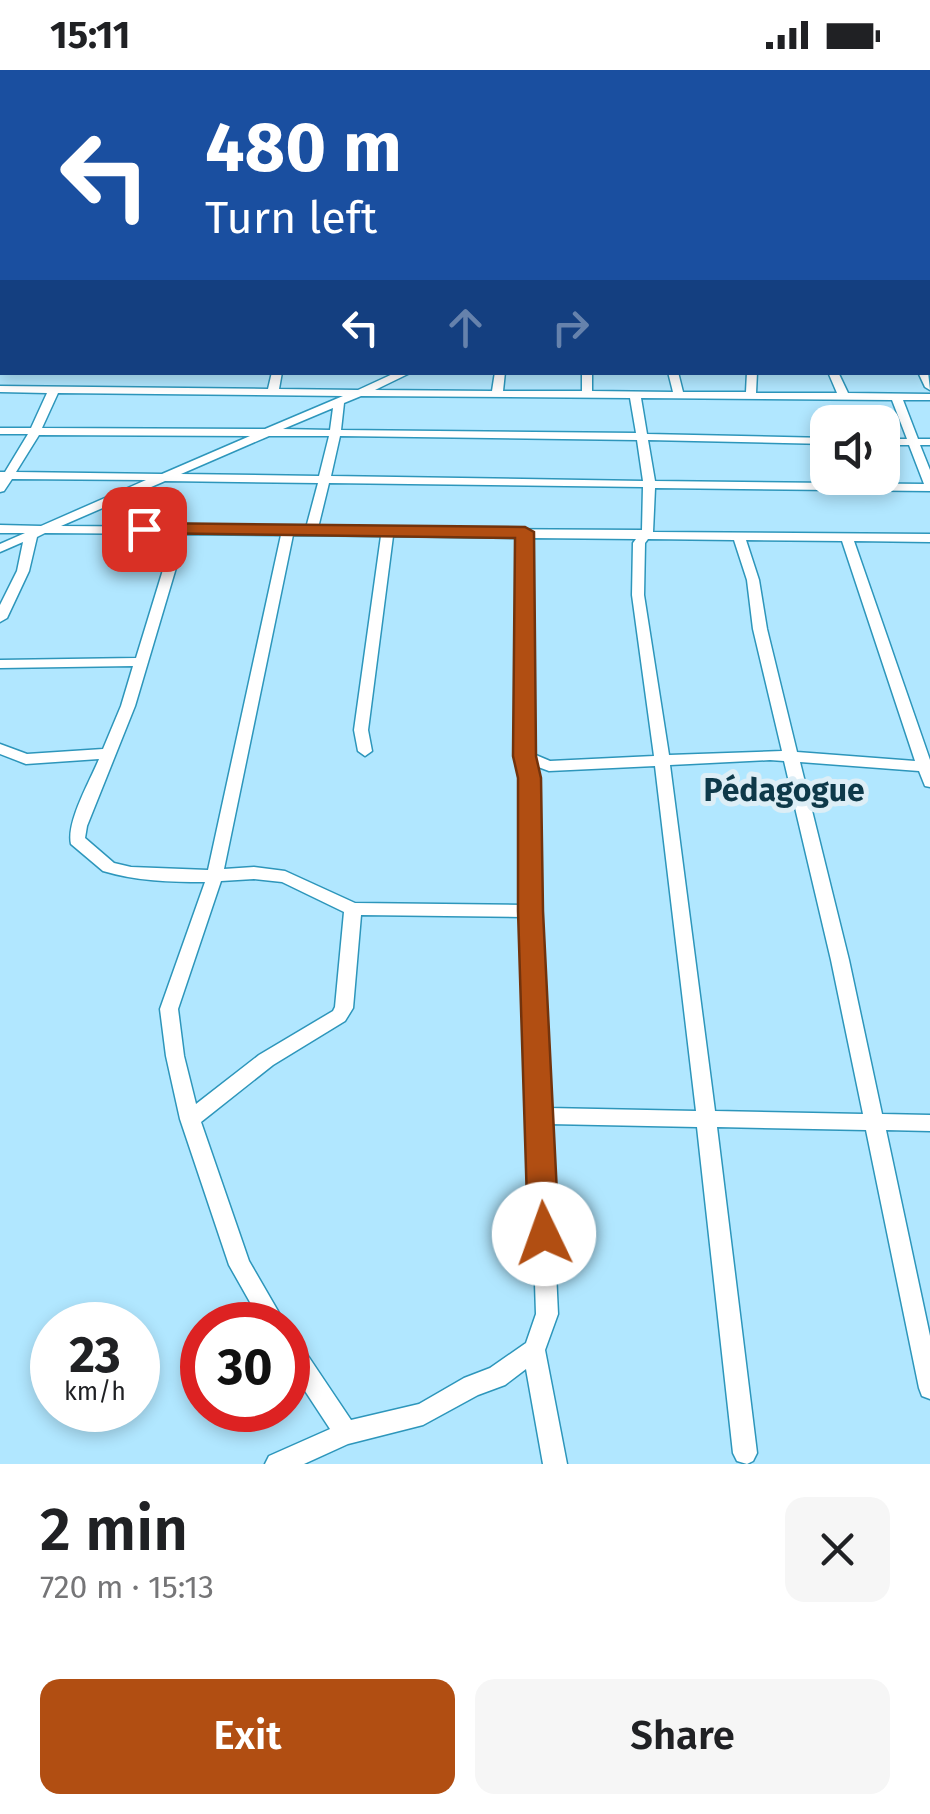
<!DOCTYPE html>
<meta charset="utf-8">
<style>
body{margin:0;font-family:"Fira Sans",sans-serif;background:#f6f6f6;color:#202124;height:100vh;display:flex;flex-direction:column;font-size:38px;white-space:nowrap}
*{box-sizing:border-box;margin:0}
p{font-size:32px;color:#757577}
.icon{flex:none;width:55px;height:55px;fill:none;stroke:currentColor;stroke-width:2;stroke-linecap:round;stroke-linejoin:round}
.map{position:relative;height:1394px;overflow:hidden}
.panel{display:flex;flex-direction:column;background:#fff;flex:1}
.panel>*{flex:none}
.guide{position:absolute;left:0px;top:0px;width:930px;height:305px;box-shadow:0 5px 15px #0003;background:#1a4fa0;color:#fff;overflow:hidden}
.buttons{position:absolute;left:810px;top:335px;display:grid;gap:20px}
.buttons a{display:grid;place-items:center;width:90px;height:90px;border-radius:20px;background:#fff;box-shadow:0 5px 15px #0003;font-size:50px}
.speed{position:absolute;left:30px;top:1232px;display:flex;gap:20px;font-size:50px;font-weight:700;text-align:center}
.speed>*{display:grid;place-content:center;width:130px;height:130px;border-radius:50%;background:#fff;box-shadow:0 5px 15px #0003;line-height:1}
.speed small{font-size:25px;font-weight:400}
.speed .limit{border:15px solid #d22;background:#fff;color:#111}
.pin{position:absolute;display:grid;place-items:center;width:85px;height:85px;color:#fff;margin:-42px;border-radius:20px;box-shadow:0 5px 15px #0006}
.me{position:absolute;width:110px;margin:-55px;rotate:357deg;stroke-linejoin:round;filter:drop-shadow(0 0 8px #0008)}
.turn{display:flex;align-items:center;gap:35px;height:210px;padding:0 40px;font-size:45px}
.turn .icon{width:130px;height:130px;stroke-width:2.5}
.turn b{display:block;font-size:70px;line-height:85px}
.lanes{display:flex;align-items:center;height:95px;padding:0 40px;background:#0003;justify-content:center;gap:50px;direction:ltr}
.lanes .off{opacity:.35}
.round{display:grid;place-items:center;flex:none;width:105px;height:105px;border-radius:20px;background:#f6f6f6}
.overview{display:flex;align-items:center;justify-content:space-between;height:170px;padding:0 40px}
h1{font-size:60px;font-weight:600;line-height:75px}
.cta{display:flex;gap:20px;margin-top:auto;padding:20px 40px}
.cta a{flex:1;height:115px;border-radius:20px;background:#b14e12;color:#fff;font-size:40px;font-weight:600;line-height:115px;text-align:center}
.cta a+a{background:#f6f6f6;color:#202124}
.status{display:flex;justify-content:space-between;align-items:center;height:70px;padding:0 50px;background:#fff;direction:ltr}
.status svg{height:28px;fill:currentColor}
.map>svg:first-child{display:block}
</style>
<div class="status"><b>15:11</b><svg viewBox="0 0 49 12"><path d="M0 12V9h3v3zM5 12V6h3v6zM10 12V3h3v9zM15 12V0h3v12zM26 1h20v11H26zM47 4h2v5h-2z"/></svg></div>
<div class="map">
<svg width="930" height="1394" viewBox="0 0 930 1394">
<rect width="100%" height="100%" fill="#b1e7ff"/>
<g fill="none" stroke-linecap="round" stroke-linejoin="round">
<defs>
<path id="street" d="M654 0H662L664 2H657Z
M928 22H930V26H928Z
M0 23H2V27H0Z
M928 75H930V80H928Z
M928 109H930V114H928Z
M928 135H930V139H928Z
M0 145H2V150H0Z
M928 175 930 176V183L928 182Z
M928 202 930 203V209L928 208Z
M2 226V235L0 236V227Z
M928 232 930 233V239L928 238Z
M0 255H2V261H0Z
M0 288H2V294H0Z
M272 302H282L279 319 358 320 397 302H412L375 320 492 321 495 302H505L503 321H582V302H592V321L673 322 668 302H678L683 322H746L747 302H757L756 323H837L828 302H838L848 323 930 324V330H903L918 369H930V375H920L930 400V421L655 418 653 462 930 464V472L854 471 930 690V717L925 716 919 701 800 692 849 890 882 1044 930 1045V1061L886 1060 930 1266V1329L922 1326 919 1318 866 1060 717 1057 757 1383 753 1391 747 1394 737 1391 733 1383 697 1057 549 1054 558 1244 545 1280 567 1394H543L526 1299 505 1315 478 1325 423 1355 348 1374 304 1394H265L269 1386 330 1359 288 1295V1266L296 1268 351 1350 419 1334 464 1308 490 1298 526 1273 536 1244 523 847 361 845 353 938 345 951 273 995 201 1052 249 1191 286 1255H263L229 1195 180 1049 166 986 160 939 205 812C170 812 136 811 103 801L71 774C66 752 90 711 99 689L26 694 0 684V674L27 684 103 679 121 636 133 596 0 598V590L136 588 174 464 45 463 37 467 29 501 7 548 0 552V535L17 501 23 472 0 482V474L25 463H0V455L41 456 146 410 12 409 4 421 0 422V402H5L28 364H0V358H31L47 323 0 322V316L268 319ZM58 323 343 326 265 359 42 358ZM361 326 630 328 636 363 341 360 344 333ZM641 328 892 330 907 369H882V375H909L924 414 655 411 648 370 828 374V368L647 364ZM333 338 330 360 283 359ZM39 365 250 366 162 404 16 402ZM269 366H329L319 406 181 404ZM340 366 637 370 643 411 331 406ZM165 411 318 413 306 458 61 456ZM329 413 643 417 642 460 318 458ZM186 464 281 465 208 800 131 797 114 793 85 768 87 756 135 636ZM293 465 381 466 354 660 358 681 365 686 372 681 368 660 393 466 519 468 517 686 523 747V835L355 833 285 801 254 797 224 799ZM531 468 636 469 633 473 632 525 654 686 550 691 531 683ZM648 469 734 470 747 510 753 559 782 681 669 685 644 525 645 473ZM746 470 842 471 915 691 797 682 767 559 759 510ZM770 690 784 691 831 890 863 1044 715 1041 670 695ZM533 695 549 701 655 696 696 1041 548 1038 539 841V747ZM254 809 282 812 344 842 335 937 333 941 259 985 196 1034 184 986 178 939 221 811Z
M918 302H928L930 320 925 317Z"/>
<path id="secondary" d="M316 0H331L332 2H319Z
M0 91H2V97H0Z"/>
<path id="primary" d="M928 96H930V104H928Z"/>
<path id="highway" d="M0 161H2V177H0Z"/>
</defs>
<!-- street casing -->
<use href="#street" stroke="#2d96bb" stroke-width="3"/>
<!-- secondary casing -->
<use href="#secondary" stroke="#2d96bb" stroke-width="3"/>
<!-- primary casing -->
<use href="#primary" stroke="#2d96bb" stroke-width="3"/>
<!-- highway casing -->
<use href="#highway" stroke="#2d96bb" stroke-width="2"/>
<!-- street -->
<use href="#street" fill="#fff" fill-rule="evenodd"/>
<!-- secondary -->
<use href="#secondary" fill="#fff" fill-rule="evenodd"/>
<!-- primary -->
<use href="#primary" fill="#fff" fill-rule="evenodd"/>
<!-- highway -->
<use href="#highway" fill="#fff" fill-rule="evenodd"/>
</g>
<!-- route -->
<path fill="#b14e12" stroke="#73330c" stroke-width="2.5" d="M144 453 525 457 534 462 536 686 541 708 543 841 559 1164 555 1174 544 1178 533 1174 528 1164 518 841V708L513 686 515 468 138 463V455Z"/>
<g text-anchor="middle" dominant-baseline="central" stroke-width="10" stroke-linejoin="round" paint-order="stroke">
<!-- neighbourhood labels -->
<g font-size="32" font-weight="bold" fill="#0e3949" stroke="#ddeef6">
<text x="784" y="720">Pédagogue</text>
</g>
</g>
</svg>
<div class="buttons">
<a><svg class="icon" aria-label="sound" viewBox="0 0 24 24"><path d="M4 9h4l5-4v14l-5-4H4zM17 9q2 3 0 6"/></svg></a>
</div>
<div class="speed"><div>23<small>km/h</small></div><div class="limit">30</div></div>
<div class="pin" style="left:144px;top:459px;background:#d93025"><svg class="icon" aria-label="arrive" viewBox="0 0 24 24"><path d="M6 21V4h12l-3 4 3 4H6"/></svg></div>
<svg class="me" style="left:544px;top:1164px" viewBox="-20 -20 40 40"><circle r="19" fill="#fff"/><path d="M0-13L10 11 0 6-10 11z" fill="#b14e12"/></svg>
<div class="guide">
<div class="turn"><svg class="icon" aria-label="left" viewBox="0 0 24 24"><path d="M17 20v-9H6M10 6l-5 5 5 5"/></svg><div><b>480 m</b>Turn left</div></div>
<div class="lanes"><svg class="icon" aria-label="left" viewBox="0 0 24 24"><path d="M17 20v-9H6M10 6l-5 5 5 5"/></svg><svg class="icon off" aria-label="ahead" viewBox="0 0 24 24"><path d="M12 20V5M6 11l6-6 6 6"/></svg><svg class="icon off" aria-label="right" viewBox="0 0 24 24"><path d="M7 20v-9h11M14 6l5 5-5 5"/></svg></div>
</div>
</div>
<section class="panel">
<div class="overview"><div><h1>2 min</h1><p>720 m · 15:13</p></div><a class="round"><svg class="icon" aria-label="close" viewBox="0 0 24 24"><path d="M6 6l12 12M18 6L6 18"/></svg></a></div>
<div class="cta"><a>Exit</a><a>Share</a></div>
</section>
